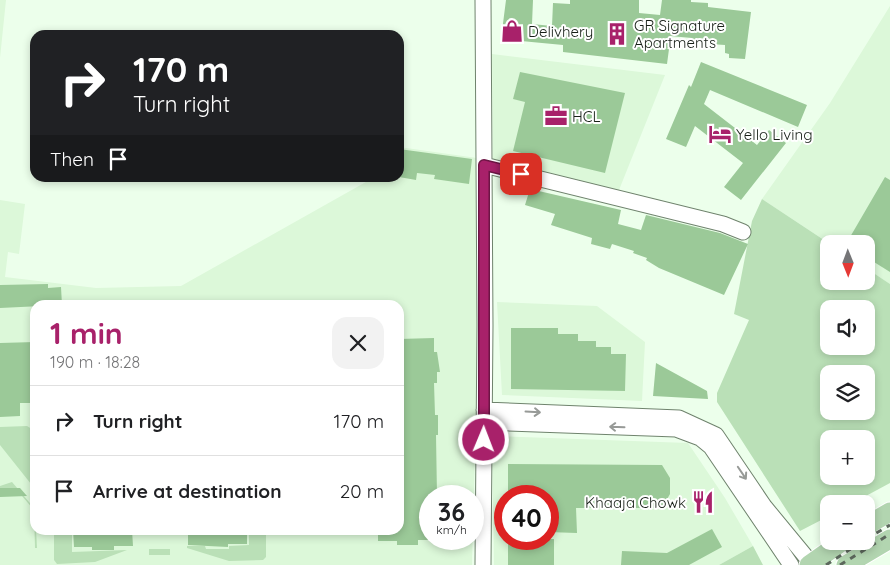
<!DOCTYPE html>
<meta charset="utf-8">
<style>
body{margin:0;font-family:Quicksand,sans-serif;background:#f2f2f2;color:#202124;height:100vh;display:flex;flex-direction:column;font-size:19px;white-space:nowrap}
*{box-sizing:border-box;margin:0}
p{font-size:16px;color:#757577}
.icon{flex:none;width:28px;height:28px;fill:none;stroke:currentColor;stroke-width:2;stroke-linecap:round;stroke-linejoin:round}
.map{position:relative;flex:1;overflow:hidden}
.details{position:absolute;left:30px;top:300px;width:374px;height:235px;display:flex;flex-direction:column;background:#fff;border-radius:15px;box-shadow:0 2px 8px #0003}
.details>*{flex:none}
.top-card{position:absolute;left:30px;top:30px;width:374px;height:152px;border-radius:15px;box-shadow:0 2px 8px #0003;background:#202124;color:#fff;overflow:hidden}
.needle{width:32px;rotate:179deg}
.controls{position:absolute;left:820px;top:235px;display:grid;gap:10px}
.controls a{display:grid;place-items:center;width:55px;height:55px;border-radius:10px;background:#fff;box-shadow:0 2px 8px #0003;font-size:25px}
.speed{position:absolute;left:419px;top:485px;display:flex;gap:10px;font-size:25px;font-weight:700;text-align:center}
.speed>*{display:grid;place-content:center;width:65px;height:65px;border-radius:50%;background:#fff;box-shadow:0 2px 8px #0003;line-height:1}
.speed small{font-size:12px;font-weight:400}
.speed .limit{border:8px solid #d22;background:#fff;color:#111}
.pin{position:absolute;display:grid;place-items:center;width:42px;height:42px;color:#fff;margin:-21px;border-radius:10px;box-shadow:0 2px 8px #0006}
.me{position:absolute;width:55px;margin:-28px;rotate:1deg;stroke-linejoin:round;filter:drop-shadow(0 0 4px #0008)}
.turn{display:flex;align-items:center;gap:18px;height:105px;padding:0 20px;font-size:22px}
.turn .icon{width:65px;height:65px;stroke-width:2.5}
.turn b{display:block;font-size:35px;line-height:42px}
.then{display:flex;align-items:center;height:48px;padding:0 20px;background:#0003;gap:10px;font-size:19px}
.round{display:grid;place-items:center;flex:none;width:52px;height:52px;border-radius:15px;background:#f2f2f2}
.headline{display:flex;align-items:center;justify-content:space-between;height:85px;padding:0 20px}
h1{font-size:30px;font-weight:700;line-height:38px;color:#a8216a}
ul{padding:0;list-style:none}
li{display:flex;align-items:center;gap:15px;height:70px;padding:0 20px;border-top:1px solid #e0e0e0}
li div{flex:1}
li b{display:block;font-size:19px}
li em{font-style:normal}
.map>svg:first-child{display:block}
</style>
<div class="map">
<svg width="890" height="565" viewBox="0 0 890 565">
<rect width="100%" height="100%" fill="#ecffeb"/>
<!-- built -->
<path fill="#dcf8d9" fill-rule="evenodd" d="M0 0H6L0 58Z
M890 6V284L866 268V244H830L762 199 830 103Z
M492 54 665 75 619 190 493 159Z
M399 147 477 158 479 303 472 565H0V200L25 204 19 254 8 252 5 277 96 288 181 286 373 178H399ZM35 305H399V530H35ZM430 496H472V539H430Z
M497 302 597 306 645 342 642 401 502 395Z
M492 436 688 443 725 498 753 546 719 565H494ZM505 496H548V539H505Z"/>
<!-- green -->
<path fill="#bae0b7" fill-rule="evenodd" d="M762 199 830 244 829 281H866V268L890 284V483L851 504H829V516L800 531 717 402V393L749 320 734 314 752 221ZM829 309H866V346H829ZM829 374H866V411H829ZM829 439H866V476H829Z
M27 426 35 431V489L0 445V427Z
M12 482 35 509 37 548H35L34 510 22 496H0V486Z
M54 530H72V552L127 550 95 562 57 564 54 560Z
M249 530H266V557L263 560 229 561 187 548V546H205L206 549H229V546L249 545Z
M753 546 763 565H719Z
M149 549H170V555H149Z"/>
<!-- building -->
<path fill="#9bc998" d="M506 0H533L532 24 552 26 553 3 570 4V0H639V13L660 15 662 0H691V2L708 3V7L751 12 745 59 729 58V54L725 53V45L710 44V41L692 40V38L670 36 669 48H666L669 49 667 64 563 52V45L501 39Z
M701 62 807 105 798 127 710 90 704 104 757 145 769 130 786 143 741 200 724 187 743 163 695 126 686 147 666 139 689 85 691 87Z
M520 72 625 93 605 173 513 151 525 102 513 99Z
M399 149 472 159 469 184 434 179 435 175 417 173 416 180 399 177Z
M885 177 890 180V272L866 257V244H846Z
M530 189 621 210 618 224 641 230 646 215 720 233 748 244 724 295 659 268 646 260 647 258 633 253 634 251 612 244 610 249 591 244 592 238 551 225 555 214 525 205Z
M48 284V288L61 287 62 305 0 308V285Z
M511 328H558V334H578V341H596V347H611V354H626L625 391 511 389Z
M434 338V352H437L440 372H437V383H434L435 415H438V435H436L437 496H430V540H418V545H397V541H378V530H399V339Z
M35 342V403H20V416L0 417V343Z
M656 363 707 391 708 399 653 396Z
M508 464 662 465 670 478V494L662 508H576L577 533 548 532V496H508Z
M0 488H20L27 496 0 497Z
M712 529 722 547 689 565H621L622 551 667 553Z
M73 530H132L133 546H114V550H92V547H74Z
M188 530H247V544H228V547L188 545Z
M508 539H554V565H508Z"/>
<g fill="none" stroke-linecap="round" stroke-linejoin="round">
<defs>
<path id="minor" d="M484 165 723 224 743 232
M484 410 679 418 716 435 764 506 811 563
M484 422 676 429 700 438 711 447 791 565
M483 565 485 325 483 0"/>
<path id="major" d="M866 526 890 512
M809 565 843 541
M846 565 890 539"/>
</defs>
<!-- minor casing -->
<use href="#minor" stroke="#6f836d" stroke-width="17"/>
<!-- major casing -->
<use href="#major" stroke="#fff" stroke-width="21"/>
<!-- minor -->
<use href="#minor" stroke="#fff" stroke-width="15"/>
<!-- major -->
<use href="#major" stroke="#b2d5b0" stroke-width="19"/>
<!-- rail -->
<path stroke="#5c685c" stroke-width="3" stroke-dasharray="6 6" stroke-linecap="butt" d="M866 539 890 525
M826 565 863 541
M840 565 890 534"/>
</g>
<!-- one-way arrows -->
<defs><path id="oneway-shaft" d="M-6 0H5M1.5-3L5.5 0L1.5 3" fill="none" stroke-width="1.6" stroke-linecap="round" stroke-linejoin="round" transform="scale(1.25)"/></defs>
<g stroke="#979a97">
<use href="#oneway-shaft" transform="translate(533 412) rotate(3)"/>
<use href="#oneway-shaft" transform="translate(617 427) rotate(-178)"/>
<use href="#oneway-shaft" transform="translate(742 473) rotate(56)"/>
</g>
<g fill="none" stroke-linecap="round" stroke-linejoin="round">
<defs>
<path id="route" d="M484 440V165L521 174"/>
</defs>
<!-- route casing -->
<use href="#route" stroke="#6d1545" stroke-width="12"/>
<!-- route -->
<use href="#route" stroke="#a8216a" stroke-width="9"/>
</g>
<!-- icons -->
<defs>
<symbol id="shop-bare" viewBox="-9 -9 18 18"><path d="M-5-2.5h2.3a2.7 3.5 0 0 1 5.4 0H5L5.5 6h-11ZM-1.5-2.5h3a1.5 2.3 0 0 0-3 0Z" fill="#a8216a" stroke="#fff" stroke-width="2.5" paint-order="stroke"/></symbol>
<symbol id="building-bare" viewBox="-9 -9 18 18"><path d="M-4-6H4V6H1V3H-1V6H-4ZM-2.5-4.3h1.7v1.8h-1.7ZM.8-4.3h1.7v1.8H.8ZM-2.5-1h1.7V.8h-1.7ZM.8-1h1.7V.8H.8Z" fill="#a8216a" stroke="#fff" stroke-width="2.5" paint-order="stroke"/></symbol>
<symbol id="office-bare" viewBox="-9 -9 18 18"><path d="M-6-3h4V-5.5h4V-3h4V5H-6ZM-1-4.5V-3h2v-1.5ZM-6 0V1H6V0Z" fill="#a8216a" stroke="#fff" stroke-width="2.5" paint-order="stroke"/></symbol>
<symbol id="hotel-bare" viewBox="-9 -9 18 18"><path d="M-6-4.5h1.5V1H6V5H4.5V3h-9V5H-6ZM-4 0a1.8 1.8 0 1 1 3.6 0ZM.5 0V-2.5h3Q6-2.5 6 0Z" fill="#a8216a" stroke="#fff" stroke-width="2.5" paint-order="stroke"/></symbol>
<symbol id="restaurant-bare" viewBox="-9 -9 18 18"><path d="M-5-6h1v4h1v-4h1v4h1v-4h1v5L-1.5 .5V6h-2V.5L-5-1ZM5-6V6H3V1.5H1.5Q1.5-4 5-6Z" fill="#a8216a" stroke="#fff" stroke-width="2.5" paint-order="stroke"/></symbol>
</defs>
<g fill-rule="evenodd">
<use href="#shop-bare" x="496" y="15" width="32" height="32"/>
<use href="#building-bare" x="601" y="18" width="32" height="32"/>
<use href="#office-bare" x="540" y="100" width="32" height="32"/>
<use href="#hotel-bare" x="704" y="118" width="32" height="32"/>
<use href="#restaurant-bare" x="687" y="486" width="32" height="32"/>
</g>
<g text-anchor="middle" dominant-baseline="central" stroke-width="4" stroke-linejoin="round" paint-order="stroke">
<!-- poi labels -->
<g font-size="15" fill="#171f17" stroke="#fff" text-anchor="start">
<text x="634" y="25">GR Signature<tspan x="634" dy="17">Apartments</tspan></text>
<text x="528" y="31">Delivhery</text>
<text x="572" y="116">HCL</text>
<text x="736" y="134">Yello Living</text>
<text x="686" y="502" text-anchor="end">Khaaja Chowk</text>
</g>
</g>
</svg>
<div class="controls">
<a><svg class="needle" viewBox="-14 -14 28 28"><path d="M0-13l5 13h-10z" fill="#e53935"/><path d="M0 13l5-13h-10z" fill="#757577"/></svg></a>
<a><svg class="icon" aria-label="sound" viewBox="0 0 24 24"><path d="M4 9h4l5-4v14l-5-4H4zM17 9q2 3 0 6"/></svg></a>
<a><svg class="icon" aria-label="layers" viewBox="0 0 24 24"><path d="M12 4l9 5-9 5-9-5zM3 14l9 5 9-5"/></svg></a>
<a>+</a>
<a>−</a>
</div>
<div class="speed"><div>36<small>km/h</small></div><div class="limit">40</div></div>
<div class="pin" style="left:521px;top:174px;background:#d93025"><svg class="icon" aria-label="arrive" viewBox="0 0 24 24"><path d="M6 21V4h12l-3 4 3 4H6"/></svg></div>
<svg class="me" style="left:484px;top:440px" viewBox="-20 -20 40 40"><circle r="17" fill="#a8216a" stroke="#fff" stroke-width="3"/><path d="M0-11L8 9 0 5-8 9z" fill="#fff"/></svg>
<div class="top-card">
<div class="turn"><svg class="icon" aria-label="right" viewBox="0 0 24 24"><path d="M7 20v-9h11M14 6l5 5-5 5"/></svg><div><b>170 m</b>Turn right</div></div>
<div class="then">Then<svg class="icon" aria-label="arrive" viewBox="0 0 24 24"><path d="M6 21V4h12l-3 4 3 4H6"/></svg></div>
</div>
<section class="details">
<div class="headline"><div><h1>1 min</h1><p>190 m · 18:28</p></div><a class="round"><svg class="icon" aria-label="close" viewBox="0 0 24 24"><path d="M6 6l12 12M18 6L6 18"/></svg></a></div>
<ul>
<li><svg class="icon" aria-label="right" viewBox="0 0 24 24"><path d="M7 20v-9h11M14 6l5 5-5 5"/></svg><div><b>Turn right</b></div><em>170 m</em></li>
<li><svg class="icon" aria-label="arrive" viewBox="0 0 24 24"><path d="M6 21V4h12l-3 4 3 4H6"/></svg><div><b>Arrive at destination</b></div><em>20 m</em></li>
</ul>
</section>
</div>
